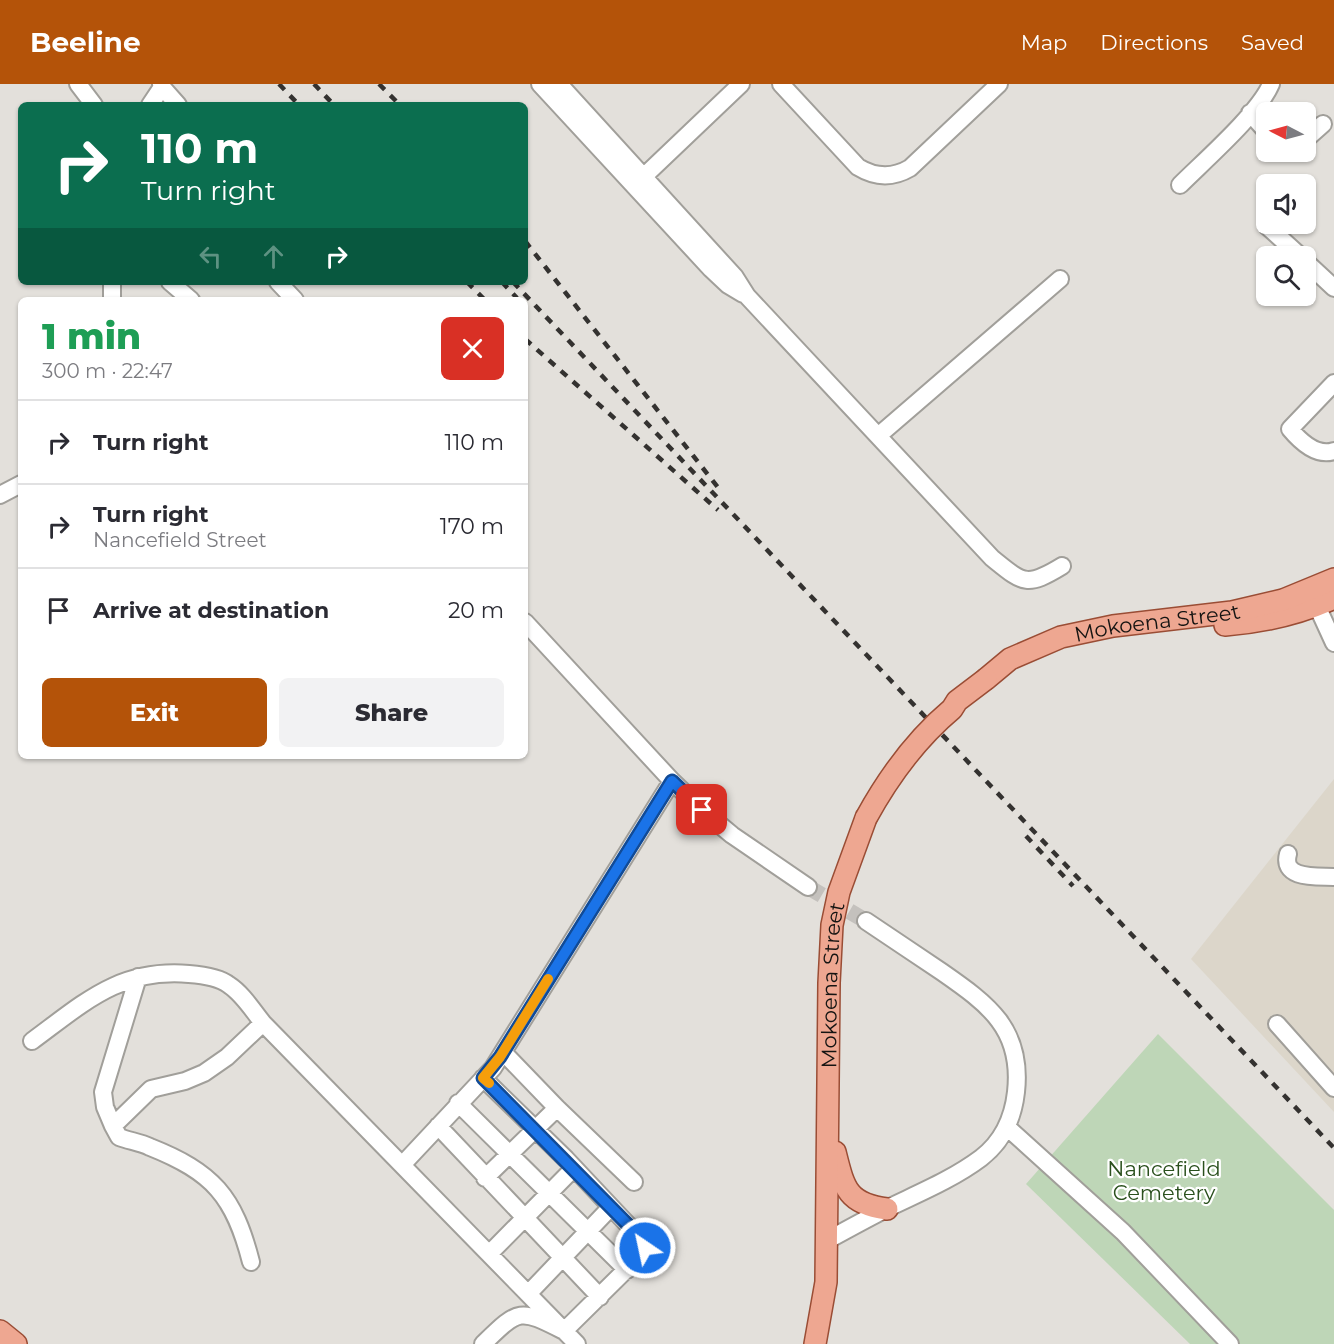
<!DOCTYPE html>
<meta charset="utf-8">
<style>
body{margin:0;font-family:Montserrat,sans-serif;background:#f2f2f3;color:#2b2b33;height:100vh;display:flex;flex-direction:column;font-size:22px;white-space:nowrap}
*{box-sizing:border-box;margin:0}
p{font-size:20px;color:#7c7c81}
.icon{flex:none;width:33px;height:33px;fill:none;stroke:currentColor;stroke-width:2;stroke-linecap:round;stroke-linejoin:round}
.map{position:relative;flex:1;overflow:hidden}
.side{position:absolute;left:18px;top:213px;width:510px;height:462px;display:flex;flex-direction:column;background:#fff;border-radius:9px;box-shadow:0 2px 4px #0004}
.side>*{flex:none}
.hud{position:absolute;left:18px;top:18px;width:510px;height:183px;border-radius:9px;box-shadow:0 2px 4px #0004;background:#0b6e4f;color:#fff;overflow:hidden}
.needle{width:39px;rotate:276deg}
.buttons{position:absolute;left:1256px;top:18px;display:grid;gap:12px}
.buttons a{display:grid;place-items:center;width:60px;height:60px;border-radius:9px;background:#fff;box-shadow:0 2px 4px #0004;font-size:30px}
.pin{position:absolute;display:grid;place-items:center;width:51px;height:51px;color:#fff;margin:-26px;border-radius:12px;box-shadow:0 3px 9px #0006}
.me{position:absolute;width:66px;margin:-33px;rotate:326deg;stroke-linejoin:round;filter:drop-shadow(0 0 4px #0008)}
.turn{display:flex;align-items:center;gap:21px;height:126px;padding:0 24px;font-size:27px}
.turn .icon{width:78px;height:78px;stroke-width:2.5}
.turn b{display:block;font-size:42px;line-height:51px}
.lanes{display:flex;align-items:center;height:57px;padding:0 24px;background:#0003;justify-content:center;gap:30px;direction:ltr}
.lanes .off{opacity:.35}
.round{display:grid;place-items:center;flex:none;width:63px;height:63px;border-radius:9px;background:#f2f2f3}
.overview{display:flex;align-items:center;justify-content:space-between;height:102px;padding:0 24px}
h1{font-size:36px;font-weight:800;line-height:45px;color:#1e9e55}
.action{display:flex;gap:12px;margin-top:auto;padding:12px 24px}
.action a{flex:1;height:69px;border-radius:9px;background:#b45309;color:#fff;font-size:24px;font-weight:800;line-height:69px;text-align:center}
.action a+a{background:#f2f2f3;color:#2b2b33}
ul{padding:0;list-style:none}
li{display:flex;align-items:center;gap:18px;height:84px;padding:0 24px;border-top:2px solid #e1e1e2}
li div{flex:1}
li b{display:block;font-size:22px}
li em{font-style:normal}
header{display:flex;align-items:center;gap:36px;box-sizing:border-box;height:84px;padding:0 30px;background:#b45309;color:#fff}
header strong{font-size:28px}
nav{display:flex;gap:33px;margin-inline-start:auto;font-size:21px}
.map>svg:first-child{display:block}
</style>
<header>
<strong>Beeline</strong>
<nav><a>Map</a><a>Directions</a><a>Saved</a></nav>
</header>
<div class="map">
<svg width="1334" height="1260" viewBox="0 0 1334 1260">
<rect width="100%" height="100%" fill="#e3e0db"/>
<!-- built -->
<path fill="#dcd6ca" d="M1334 695V1028L1191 875Z"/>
<!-- green -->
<path fill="#bed6b7" d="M1158 950 1334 1126V1260H1190L1026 1100Z"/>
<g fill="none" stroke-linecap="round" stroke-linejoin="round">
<!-- minor-tunnel -->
<path stroke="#c4c1bd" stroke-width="16" stroke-dasharray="16 8" stroke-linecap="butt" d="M808 803 866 837"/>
<defs>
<path id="minor" d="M78 0 94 21
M540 0 711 185 728 201 743 210
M559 0 735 193 747 212 992 474C1023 499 1026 504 1062 482
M781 0 858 83C876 94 893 94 910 84L999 0
M162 3 178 21
M150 21 162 3 161 0
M1250 29 1266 47
M1305 56 1323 40
M637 99 741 0
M1180 101C1204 77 1259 29 1271 0
M1267 142 1300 172
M1305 177 1334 204
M170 198 191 216
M278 198 295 216
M112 216V198
M1334 299 1290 345C1300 357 1316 373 1334 367
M878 352 1060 195
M0 411 21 400
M1312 511 1334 559
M525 538 672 697 702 726 732 751 808 803
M1288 770C1281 796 1318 792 1334 793
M1277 940 1334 1004
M32 957C85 918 120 884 189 890 202 891 219 893 229 901 243 910 253 927 263 939L577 1260
M503 968 557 1024 634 1098
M458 1019 627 1186
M113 1042 105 1023 103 1008 138 893
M438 1042 600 1213
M1008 1044 1123 1148 1230 1260
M402 1081 493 984 672 697
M485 1094 557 1024
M828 1156C848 1145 868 1134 888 1124 919 1109 953 1095 981 1074 1003 1057 1013 1035 1016 1008 1023 945 988 920 942 888 917 871 891 854 866 837
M489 1170 574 1084
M251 1178C234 1112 213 1088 150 1063 140 1058 129 1057 119 1053L113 1042 151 1005 185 997 204 989 227 973 263 939
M528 1210 611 1123
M483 1260C519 1225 519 1224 564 1247L639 1173 645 1159 566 1075 483 994"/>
<g id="major">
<path d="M1225 541C1263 538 1299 530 1334 514"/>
<path id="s1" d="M986 595 1010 575 1061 553 1113 542 1232 528 1283 516 1334 495"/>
<path d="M835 1068C844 1104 847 1120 887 1125"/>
<path d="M0 1247 16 1260"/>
<path id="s2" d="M815 1260 826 1198 829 899 832 841 839 808 866 734"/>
</g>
</defs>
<!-- minor casing -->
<use href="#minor" stroke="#a19f9a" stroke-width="20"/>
<!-- major casing -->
<use href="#major" stroke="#9a4d35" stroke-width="24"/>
<!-- minor -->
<use href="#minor" stroke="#fff" stroke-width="16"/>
<!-- major -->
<use href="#major" stroke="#eea791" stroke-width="21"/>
<!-- rail -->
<path stroke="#343230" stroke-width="4.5" stroke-dasharray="8 8" stroke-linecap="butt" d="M279 0 299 21
M314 0 334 21
M379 0 400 21
M525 157 720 406
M467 198 485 216
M502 198 517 214
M513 198 1334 1064
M525 255 718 426
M1026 752 1073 802"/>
<defs>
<path id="major-bridge" d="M866 734C889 692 915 656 952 625L957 617 986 595"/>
</defs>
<!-- major-bridge casing -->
<use href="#major-bridge" stroke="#9a4d35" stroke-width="24" stroke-linecap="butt"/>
<!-- major-bridge -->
<use href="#major-bridge" stroke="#eea791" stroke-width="21"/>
</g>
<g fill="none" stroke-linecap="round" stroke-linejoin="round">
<defs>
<path id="route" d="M645 1164 643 1156 483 994 500 973 672 697 702 726"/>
</defs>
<!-- route casing -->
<use href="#route" stroke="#114b97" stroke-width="15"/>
<!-- route -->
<use href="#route" stroke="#1a73e8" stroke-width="10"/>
<!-- slow -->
<path stroke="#f59e0b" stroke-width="10" d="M489 999 483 994 500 973 548 895"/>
</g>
<g text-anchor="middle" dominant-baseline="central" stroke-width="4.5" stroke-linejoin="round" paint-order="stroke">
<!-- street labels -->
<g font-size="21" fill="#151412" stroke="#fff">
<text stroke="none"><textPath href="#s1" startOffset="184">Mokoena Street</textPath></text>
<text stroke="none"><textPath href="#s2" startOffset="360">Mokoena Street</textPath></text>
</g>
<!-- park labels -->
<g font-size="21" fill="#2a501d" stroke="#fff">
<text x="1164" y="1084">Nancefield<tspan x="1164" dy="24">Cemetery</tspan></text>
</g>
</g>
</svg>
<div class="buttons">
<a><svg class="needle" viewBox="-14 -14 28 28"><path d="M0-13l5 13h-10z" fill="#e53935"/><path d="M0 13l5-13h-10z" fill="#7c7c81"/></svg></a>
<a><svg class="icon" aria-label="sound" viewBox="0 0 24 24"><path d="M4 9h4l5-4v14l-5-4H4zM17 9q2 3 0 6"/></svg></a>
<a><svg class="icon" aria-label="search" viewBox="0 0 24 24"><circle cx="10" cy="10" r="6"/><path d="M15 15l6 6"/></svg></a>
</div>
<div class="pin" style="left:702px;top:726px;background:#d93025"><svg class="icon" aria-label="arrive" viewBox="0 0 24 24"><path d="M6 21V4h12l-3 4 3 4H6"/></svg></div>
<svg class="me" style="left:645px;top:1164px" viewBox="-20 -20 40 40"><circle r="17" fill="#1a73e8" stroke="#fff" stroke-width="3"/><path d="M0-11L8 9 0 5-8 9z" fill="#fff"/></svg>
<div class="hud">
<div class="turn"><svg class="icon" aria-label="right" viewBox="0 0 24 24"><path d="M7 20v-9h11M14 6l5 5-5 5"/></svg><div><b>110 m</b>Turn right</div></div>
<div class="lanes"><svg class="icon off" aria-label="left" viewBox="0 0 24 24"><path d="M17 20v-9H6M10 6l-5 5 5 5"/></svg><svg class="icon off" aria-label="ahead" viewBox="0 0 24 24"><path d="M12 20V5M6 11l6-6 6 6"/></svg><svg class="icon" aria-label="right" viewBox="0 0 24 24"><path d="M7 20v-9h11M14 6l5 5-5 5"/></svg></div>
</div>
<section class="side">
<div class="overview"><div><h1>1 min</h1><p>300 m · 22:47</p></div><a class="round" style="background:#d93025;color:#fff"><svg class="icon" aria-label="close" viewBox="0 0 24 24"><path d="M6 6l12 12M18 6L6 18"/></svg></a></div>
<ul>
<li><svg class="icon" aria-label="right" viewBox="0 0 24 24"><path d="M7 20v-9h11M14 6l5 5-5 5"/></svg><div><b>Turn right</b></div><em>110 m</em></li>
<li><svg class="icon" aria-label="right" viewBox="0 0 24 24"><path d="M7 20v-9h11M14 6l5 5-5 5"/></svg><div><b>Turn right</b><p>Nancefield Street</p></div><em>170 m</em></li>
<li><svg class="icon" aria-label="arrive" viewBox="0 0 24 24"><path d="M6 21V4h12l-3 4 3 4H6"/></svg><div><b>Arrive at destination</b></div><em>20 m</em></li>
</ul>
<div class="action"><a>Exit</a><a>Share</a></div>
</section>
</div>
